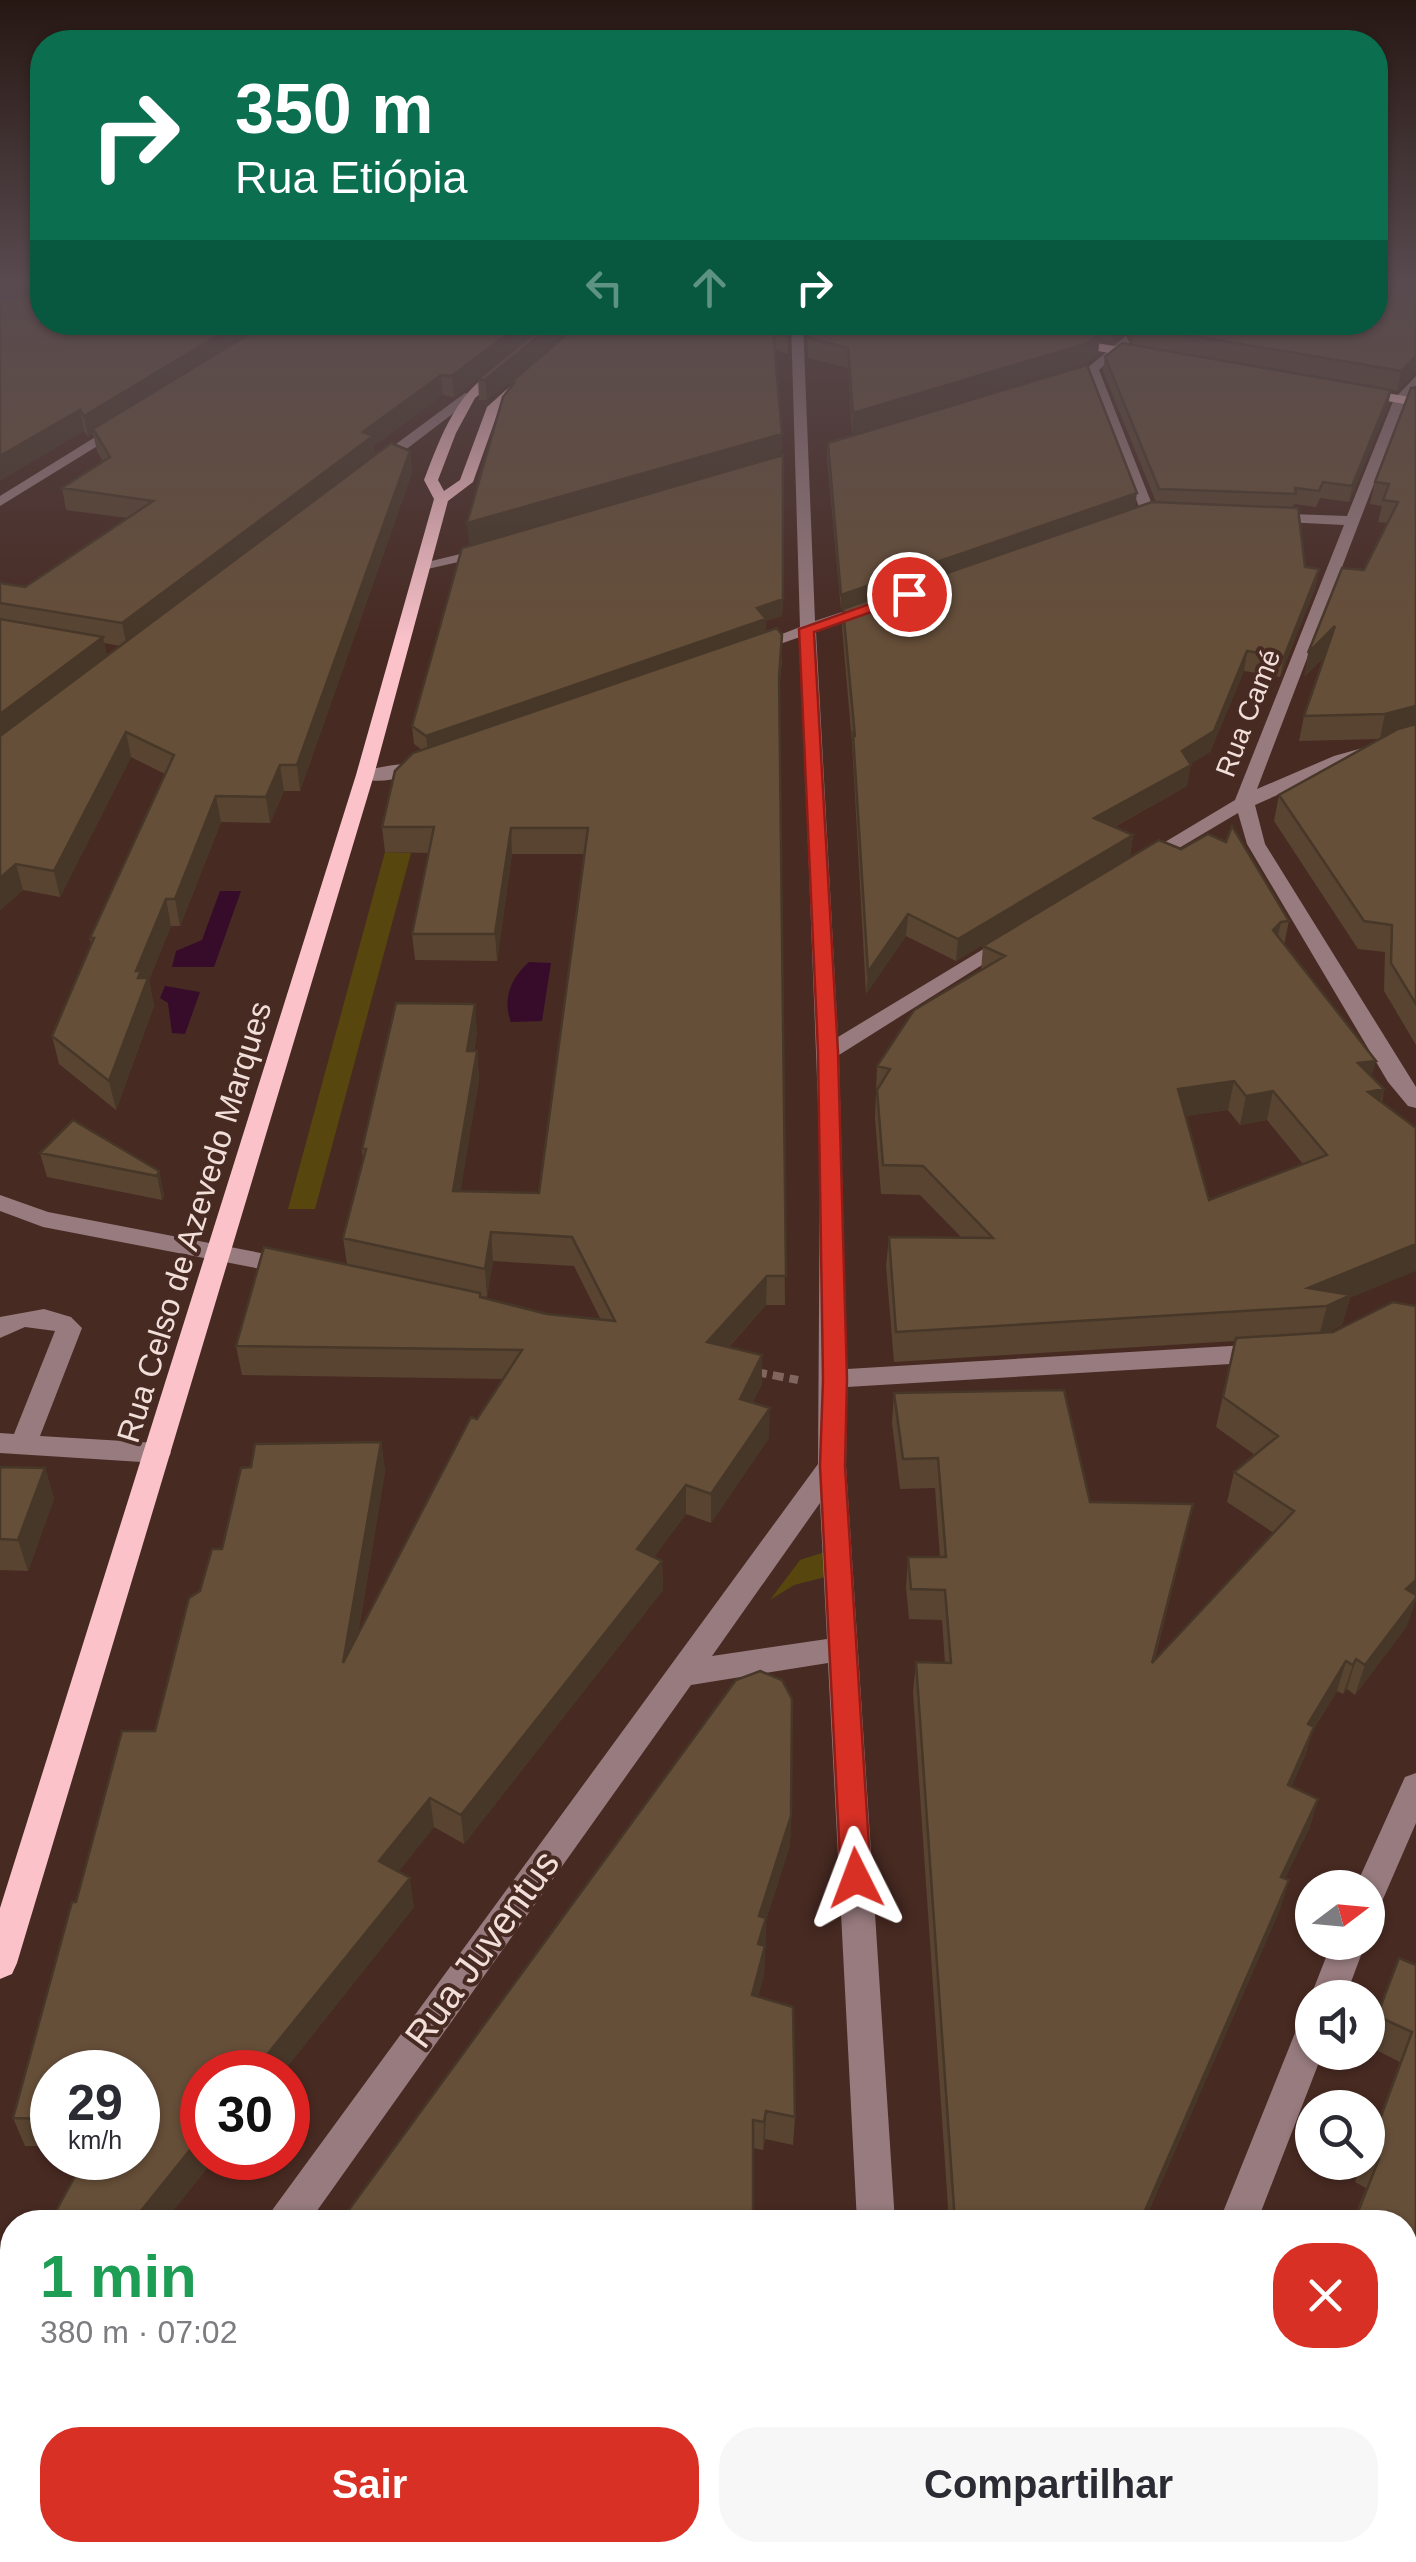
<!DOCTYPE html>
<html lang="pt">
<meta charset="utf-8">
<style>
body{margin:0;font-family:Helvetica,sans-serif;background:#f7f7f7;color:#2b2b33;height:100vh;display:flex;flex-direction:column;font-size:38px;white-space:nowrap}
*{box-sizing:border-box;margin:0}
p{font-size:32px;color:#7c7c81}
.icon{flex:none;width:55px;height:55px;fill:none;stroke:currentColor;stroke-width:2;stroke-linecap:round;stroke-linejoin:round}
.map{position:relative;flex:1;overflow:hidden}
.details{position:absolute;left:0px;top:2210px;width:1418px;height:352px;display:flex;flex-direction:column;background:#fff;border-radius:40px 40px 0 0;box-shadow:0 2px 8px #0004}
.details>*{flex:none}
.top-card{position:absolute;left:30px;top:30px;width:1358px;height:305px;border-radius:40px;box-shadow:0 2px 8px #0004;background:#0b6e4f;color:#fff;overflow:hidden}
.needle{width:65px;rotate:74deg}
.tools{position:absolute;left:1295px;top:1870px;display:grid;gap:20px}
.tools a{display:grid;place-items:center;width:90px;height:90px;border-radius:50%;background:#fff;box-shadow:0 2px 8px #0004;font-size:50px}
.speed{position:absolute;left:30px;top:2050px;display:flex;gap:20px;font-size:50px;font-weight:700;text-align:center}
.speed>*{display:grid;place-content:center;width:130px;height:130px;border-radius:50%;background:#fff;box-shadow:0 2px 8px #0004;line-height:1}
.speed small{font-size:25px;font-weight:400}
.speed .limit{border:15px solid #d22;background:#fff;color:#111}
.pin{position:absolute;display:grid;place-items:center;width:85px;height:85px;color:#fff;margin:-42px;border:5px solid #fff;border-radius:50%;box-shadow:0 2px 10px #0007}
.me{position:absolute;width:110px;margin:-55px;rotate:357deg;stroke-linejoin:round;filter:drop-shadow(0 0 8px #0008)}
.turn{display:flex;align-items:center;gap:35px;height:210px;padding:0 40px;font-size:45px}
.turn .icon{width:130px;height:130px;stroke-width:2.5}
.turn b{display:block;font-size:70px;line-height:85px}
.lanes{display:flex;align-items:center;height:95px;padding:0 40px;background:#0003;justify-content:center;gap:50px;direction:ltr}
.lanes .off{opacity:.35}
.round{display:grid;place-items:center;flex:none;width:105px;height:105px;border-radius:40px;background:#f7f7f7}
.head{display:flex;align-items:center;justify-content:space-between;height:170px;padding:0 40px}
h1{font-size:60px;font-weight:700;line-height:75px;color:#1e9e55}
.button{display:flex;gap:20px;margin-top:auto;padding:20px 40px}
.button a{flex:1;height:115px;border-radius:40px;background:#d93025;color:#fff;font-size:40px;font-weight:700;line-height:115px;text-align:center}
.button a+a{background:#f7f7f7;color:#2b2b33}
.map>svg:first-child{display:block}
</style>
<div class="map">
<svg width="1416" height="2562" viewBox="0 0 1416 2562">
<rect width="100%" height="100%" fill="#472a22"/>
<!-- green -->
<path fill="#57470f" d="M385 852 411 853 315 1209H288Z
M831 1550 833 1575 794 1585 770 1600 800 1560Z"/>
<!-- water -->
<path fill="#360c2a" d="M220 891H241L214 967H172L176 951 202 940Z
M529 962 551 963 542 1021 511 1022C502 999 511 978 529 962Z
M165 986 200 992 185 1034 172 1033 168 1003 160 998Z"/>
<g fill="none" stroke-linecap="round" stroke-linejoin="round">
<!-- path -->
<path stroke="#80665f" stroke-width="8" stroke-dasharray="11 6" stroke-linecap="butt" d="M756 1372 798 1380"/>
<!-- minor -->
<path fill="#977b7e" fill-rule="evenodd" d="M791 322H803L815 621 872 602 880 607 816 632 838 1037 1000 939 1007 937 1017 943 839 1055 847 1369 1264 1344 1273 1347 1277 1353 1273 1359 1264 1362 847 1387 846 1466 895 2222H857L828 1663 691 1685 309 2222H267L273 2209 818 1464 820 1156 800 637 754 653 746 648 800 627ZM820 1503 827 1639 712 1656Z
M1126 336 1130 343 1099 370 1155 512 1148 516 1141 512 1086 369Z
M1416 376V388L1406 400 1257 789 1334 756 1416 733V743L1347 764 1255 805 1265 844 1416 1087V1108L1408 1106 1388 1082 1247 844 1238 813 1147 867H1133L1130 863 1235 800 1344 525 1266 521 1259 517 1266 513 1347 516 1394 399Z
M465 393 476 396 379 470H369V464Z
M118 423 130 426 0 506V496Z
M489 547 496 551 494 554 423 570 415 565Z
M424 760 430 761V769C410 776 374 788 356 775 369 766 405 765 424 760Z
M0 1195 48 1212 292 1259 304 1267 292 1275 43 1227 0 1211Z
M44 1309 71 1317 82 1328 40 1436 157 1443 167 1446 171 1453 167 1460 157 1463 0 1453V1433L14 1434 55 1331 25 1327 0 1338V1317Z
M1416 1773V1823L1380 1906 1368 1911V1888H1355L1405 1777Z
M1332 1942H1366L1345 1998H1312V2005L1310 1998Z
M1312 2019V2052H1323L1257 2222H1219L1299 2023Z
M0 2371H12V2462L0 2457Z
M12 2518V2550H69L64 2562H0V2523Z
M873 2550H915L916 2562H874Z
M1084 2550H1126L1121 2562H1079Z"/>
<!-- major -->
<path fill="#fbc2ca" fill-rule="evenodd" d="M1066 338 1145 351 1151 355 1145 359 1062 345Z
M504 365 508 372 475 398 456 433 438 480 444 491 460 480 487 407 524 374 534 377 499 409 473 482 448 501 374 775 17 1963 12 1974 0 1979V1908L356 775 434 499 424 480C441 436 458 386 504 365Z
M1357 388 1416 398V406L1353 395 1351 392Z"/>
</g>
<!-- wall -->
<path fill="#584431" fill-rule="evenodd" d="M0 284H42V322H580L487 400H479L478 379 537 332 454 397 443 395 374 446 375 455 410 451 412 473 300 791H284L270 823 221 822 180 926H171L149 980 154 1006 116 1110 59 1064 52 1036 91 945 90 938 165 774 131 757 60 897 23 890 0 910V583L25 587 127 518 66 510 62 488 103 461 97 451 93 434 88 437 84 431ZM104 643 120 646 107 656Z
M1416 284V372L1397 391 1276 370 1388 405 1349 502 1320 498 1316 507 1294 504 1293 508 1305 567 1319 569 1315 588 1280 677 1244 671 1210 752 1190 764 1187 786 1114 827 1133 835 1130 856 956 961 906 936 866 994 852 743 842 628 843 610H841L827 457 828 443 1135 508 1156 502 1103 371 1105 357 1133 345 1130 333 1120 334 1111 341 1100 339 1098 353 1086 363 852 434 848 368 808 358 807 322H1375Z
M788 322V354L776 350 775 353 782 434 781 455 469 546 511 388 510 383Z
M1416 387V1045L1384 991 1385 952 1358 949 1274 821 1279 795 1379 739 1299 741 1304 716 1325 656 1304 677 1364 570 1388 523 1378 522 1382 506 1370 504 1375 482Z
M783 599 782 616 766 621 765 632 782 659 779 691 785 1305H766L729 1347 762 1355V1384L752 1403 769 1438 711 1523 686 1514 654 1557 662 1561 663 1590 464 1844 434 1827 398 1872 414 1907 283 2072H202V2158H215L164 2222H50L138 2072H52V2146H25L13 2118 76 1902 155 1731 200 1591 222 1549 251 1467 381 1442 385 1471 358 1634 477 1419 503 1379 242 1375 236 1346 347 1264 343 1238 363 1160 362 1149 477 1032 474 1051H477L479 1079 460 1192 539 1193 585 854H512L497 961 415 960 412 934 428 853 385 852 382 827 422 750 414 744 412 726ZM493 1261 574 1266 601 1320 547 1314 481 1298V1296L487 1297Z
M1289 921 1284 945 1371 1077 1384 1089 1350 1298 1342 1325 1326 1333 1407 1626 1355 1695 1347 1689 1343 1694 1337 1691 1312 1732 1305 1756 1291 1787 1318 1799 1309 1829 1285 1878 1289 1880 1280 1909 1144 2222H949L913 1692 916 1662 945 1663 942 1620 909 1619 906 1587 908 1557H940L935 1488 900 1489 892 1423 894 1393 1090 1502 1186 1534 1154 1662 1274 1533 1227 1502 1234 1472 1255 1455 1216 1427 1235 1341 894 1362 886 1266 889 1237H961L920 1195 881 1194 875 1118 877 1066 981 971 983 946ZM1228 1110 1240 1125 1267 1120 1303 1164 1209 1200 1185 1116Z
M40 1153 159 1171 164 1196 162 1200 47 1177Z
M0 1467 45 1468 54 1499 28 1571 0 1570Z
M791 1816 790 1845 766 1920 764 1975 758 1997 795 2117 793 2145 765 2139 763 2150 753 2148 340 2222Z
M1399 1958 1416 1965 1405 2550V2222H1352L1366 2188 1355 2182 1362 2162H1368V2148L1400 2062 1368 2046V2038Z"/>
<!-- shaded-wall -->
<path fill="#473728" d="M17 284H38L41 298 0 308V288Z
M240 322H274L93 429V434L88 437 84 416Z
M523 322H548L454 397 452 376Z
M556 322H580L487 400 485 380Z
M1113 322H1131L1130 333 1120 334 1111 341Z
M1100 333 1098 353 1086 363 852 434 853 413Z
M1416 356V372L1397 391 1401 371Z
M441 375 443 395 374 446 375 457 127 647 122 623 363 432Z
M1391 390 1388 405 1349 502 1352 486Z
M80 410 84 431 0 481V456Z
M782 434 781 455 469 546 467 523Z
M410 451 412 473 300 791 297 765Z
M1137 493 1135 508 841 610V595Z
M1319 569 1315 588 1280 677 1284 657Z
M783 599 782 616 766 621 765 636 428 754 426 736Z
M1335 626 1330 650 1304 677 1308 653Z
M103 637 108 661 0 743V714Z
M1247 651 1244 671 1210 752 1179 771 1182 751Z
M1416 706V725L1380 739 1385 714Z
M126 732 131 757 60 897 54 871Z
M280 765 284 791 270 823 266 797Z
M1191 765 1187 786 1091 839 1094 818Z
M216 796 221 822 180 926 175 899Z
M511 828 512 854 497 961 495 934Z
M1133 835 1130 856 956 961 958 939Z
M16 864 23 890 0 910V878Z
M166 899 171 926 149 980 154 1006 116 1110 109 1081 136 971Z
M908 914 906 936 866 994 868 972Z
M1281 922 1275 950 1273 930Z
M475 1004 477 1032 469 1079 467 1051Z
M477 1051 479 1079 456 1220 453 1191Z
M1376 1061 1368 1089 1358 1063Z
M1234 1081 1228 1110 1172 1118 1178 1089Z
M1384 1089 1376 1118 1368 1092Z
M1273 1091 1267 1120 1240 1125 1246 1096Z
M159 1171 164 1196 162 1200 157 1176Z
M491 1232 493 1261 487 1297 485 1269Z
M1416 1244V1271L1350 1298 1342 1325 1319 1336 1327 1306 1308 1288Z
M767 1276 766 1305 707 1371V1342Z
M762 1355V1384L740 1429V1399Z
M770 1408 769 1438 711 1523V1494Z
M381 1442 385 1471 348 1692 343 1663Z
M45 1468 54 1499 28 1571 18 1540Z
M686 1485V1514L638 1578 637 1549Z
M662 1561 663 1590 464 1844 461 1815Z
M1416 1580V1601L1407 1626 1355 1695 1365 1665 1406 1589Z
M1356 1659 1347 1689 1343 1694 1353 1665Z
M1346 1661 1337 1691 1312 1732 1305 1756 1279 1815 1308 1724Z
M430 1798 434 1827 384 1890 379 1861Z
M1318 1799 1309 1829 1272 1906 1281 1877Z
M791 1816 790 1845 766 1920 764 1975 751 2023 752 1995 757 1973 759 1916Z
M410 1878 414 1907 283 2072H253Z
M1289 1880 1280 1909 1144 2222H1140Z
M766 2111 765 2139 763 2150 764 2122Z
M202 2135V2158H215L164 2222H132Z"/>
<!-- building -->
<path fill="#664f39" stroke="#473728" stroke-width="2.5" fill-rule="evenodd" d="M0 284H17L0 288Z
M42 284V322H240L84 416 80 410 0 456V301L39 293Z
M1375 284H1416V356L1401 371 1135 326V322H1375Z
M269 322H523L452 376 441 375 363 432 373 436 122 623 0 603V583L25 587 153 501 62 488 110 457 93 429Z
M548 322H556L485 380 478 379Z
M581 322H788V334L776 330 774 341 782 434 467 523 503 397 514 383H510Z
M808 322H1040L1100 333 1088 343 853 413 848 348 809 338Z
M1122 343 1391 390 1352 486 1323 482 1319 491 1295 488 1296 494 1159 489 1105 357Z
M1087 365 1137 493 841 595 828 443Z
M1416 387V706L1385 714 1304 716 1335 626 1308 653 1342 568 1364 570 1398 502 1383 500 1389 484 1375 482 1411 388Z
M391 443 410 451 297 765H280L266 797 216 796 175 899H166L136 971H141L138 978H148L109 1081 52 1036 94 938H90L174 755 126 732 54 871 16 864 0 878V736Z
M783 455V599L757 608 766 619 426 736 412 726 462 548Z
M1152 502 1298 508 1305 567 1319 569 1284 657 1247 651 1214 731 1182 751 1191 765 1094 818 1133 835 958 939 908 914 868 972 853 734 855 737 843 609Z
M0 619 103 637 0 714Z
M777 628 782 635 779 677 786 1276H767L707 1342 762 1355 740 1399 770 1408 711 1494 686 1485 637 1549 662 1561 461 1815 430 1798 379 1861 410 1878 253 2072H202V2135L132 2222H116L114 2221 112 2222H50L85 2158H138V2072H52V2119L13 2118 72 1902H76L122 1731H155L189 1598 200 1591 212 1549H222L241 1468 251 1467 255 1444 381 1442 343 1663 471 1417 477 1419 522 1350 236 1346 264 1247 480 1293V1297L547 1314 615 1321 572 1237 491 1232 485 1269 343 1238 366 1149H362L396 1003 475 1004 467 1051H477L453 1191 539 1193 588 828H511L495 934H412L434 827H382L395 771 413 753Z
M1416 724V1004L1391 963 1392 925 1364 921 1279 795 1398 729Z
M1232 826 1289 921 1281 922 1273 930 1376 1061 1358 1063 1384 1089 1368 1092 1416 1128V1244L1308 1288 1351 1295 1327 1306 896 1332 889 1237 993 1238 923 1166 883 1165 877 1090 890 1069 877 1066 914 1010 1005 956 983 946 1159 840 1181 849 1208 834 1226 842ZM1234 1081 1246 1096 1273 1091 1327 1155 1209 1200 1178 1089Z
M73 1120 159 1171 157 1176 40 1153Z
M1393 1302 1416 1306V1580L1406 1589 1416 1595V1598L1365 1665 1356 1659 1353 1665 1346 1661 1308 1724 1314 1727 1288 1785 1318 1799 1281 1877 1289 1880 1140 2222H955L916 1662 951 1663 945 1590 911 1589 908 1557H946L938 1458 903 1459 894 1393 1064 1390 1090 1502 1193 1504 1152 1663 1294 1511 1234 1472 1278 1436 1223 1397 1236 1338 1333 1332Z
M0 1467 45 1468 18 1540 0 1539Z
M760 1671 782 1680 792 1699 791 1816 759 1916 766 1918 758 1944 765 1946 752 1995 793 2007 795 2117 766 2111 764 2122 753 2120V2222H340L736 1680Z
M1399 1958 1416 1965V2562H1166L1171 2550H1405V2222H1354L1379 2159 1368 2154V2152L1412 2032 1377 2016Z
M99 2550H368L385 2562H90Z
M476 2550H762V2562H472Z"/>
<!-- sky -->
<linearGradient id="sky" x2="0" y2="1"><stop stop-color="#271713"/><stop offset="0.44" stop-color="#584a4f"/><stop offset="1" stop-color="#584a4f" stop-opacity="0"/></linearGradient>
<rect width="1416" height="643" fill="url(#sky)"/>
<!-- route -->
<path fill="#d93025" stroke="#8d1f18" stroke-width="2.5" d="M909 590 914 591V597L814 632 838 1052 847 1379 845 1466 871 1878 866 1888 856 1891 845 1888 841 1878 820 1466 823 1379 818 1052 799 629Z"/>
<g text-anchor="middle" dominant-baseline="central" stroke-width="8" stroke-linejoin="round" paint-order="stroke">
<!-- far-street labels -->
<g font-size="28" fill="#f1ded8" stroke="#472a22">
<text transform="translate(1248 713) rotate(-69)">Rua Camé</text>
</g>
<!-- street labels -->
<g font-size="32" fill="#f1ded8" stroke="#472a22">
<text transform="translate(194 1222) rotate(-73)">Rua Celso de Azevedo Marques</text>
</g>
<!-- near-street labels -->
<g font-size="38" fill="#f1ded8" stroke="#472a22">
<text transform="translate(482 1949) rotate(-54)">Rua Juventus</text>
</g>
</g>
</svg>
<div class="tools">
<a><svg class="needle" viewBox="-14 -14 28 28"><path d="M0-13l5 13h-10z" fill="#e53935"/><path d="M0 13l5-13h-10z" fill="#7c7c81"/></svg></a>
<a><svg class="icon" aria-label="sound" viewBox="0 0 24 24"><path d="M4 9h4l5-4v14l-5-4H4zM17 9q2 3 0 6"/></svg></a>
<a><svg class="icon" aria-label="search" viewBox="0 0 24 24"><circle cx="10" cy="10" r="6"/><path d="M15 15l6 6"/></svg></a>
</div>
<div class="speed"><div>29<small>km/h</small></div><div class="limit">30</div></div>
<div class="pin" style="left:909px;top:594px;background:#d93025"><svg class="icon" aria-label="arrive" viewBox="0 0 24 24"><path d="M6 21V4h12l-3 4 3 4H6"/></svg></div>
<svg class="me" style="left:856px;top:1878px" viewBox="-20 -20 40 40"><path d="M0-17L14 15 0 8-14 15z" fill="#d93025" stroke="#fff" stroke-width="4"/></svg>
<div class="top-card">
<div class="turn"><svg class="icon" aria-label="right" viewBox="0 0 24 24"><path d="M7 20v-9h11M14 6l5 5-5 5"/></svg><div><b>350 m</b>Rua Etiópia</div></div>
<div class="lanes"><svg class="icon off" aria-label="left" viewBox="0 0 24 24"><path d="M17 20v-9H6M10 6l-5 5 5 5"/></svg><svg class="icon off" aria-label="ahead" viewBox="0 0 24 24"><path d="M12 20V5M6 11l6-6 6 6"/></svg><svg class="icon" aria-label="right" viewBox="0 0 24 24"><path d="M7 20v-9h11M14 6l5 5-5 5"/></svg></div>
</div>
<section class="details">
<div class="head"><div><h1>1 min</h1><p>380 m · 07:02</p></div><a class="round" style="background:#d93025;color:#fff"><svg class="icon" aria-label="close" viewBox="0 0 24 24"><path d="M6 6l12 12M18 6L6 18"/></svg></a></div>
<div class="button"><a>Sair</a><a>Compartilhar</a></div>
</section>
</div>
